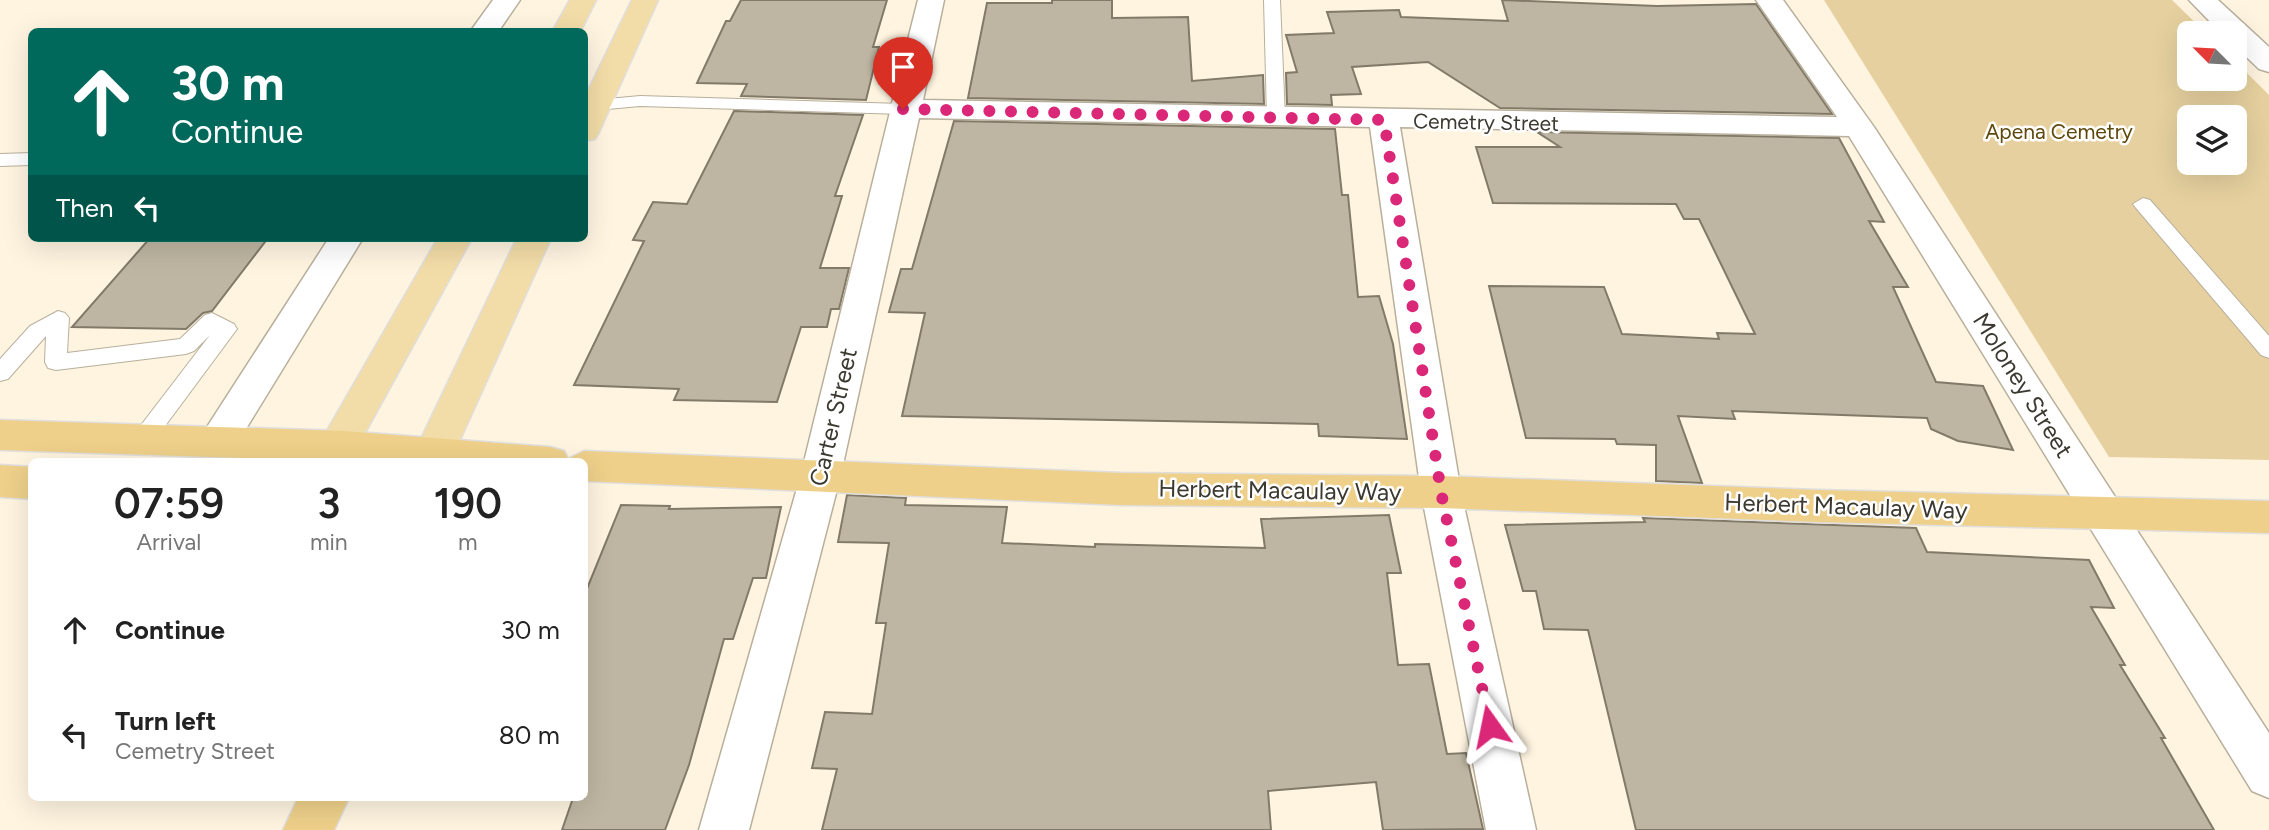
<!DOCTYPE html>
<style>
body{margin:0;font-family:Figtree,sans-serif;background:#f6f6f6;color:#222;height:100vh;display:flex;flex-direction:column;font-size:26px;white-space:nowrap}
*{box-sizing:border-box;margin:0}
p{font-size:23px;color:#767676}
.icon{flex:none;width:38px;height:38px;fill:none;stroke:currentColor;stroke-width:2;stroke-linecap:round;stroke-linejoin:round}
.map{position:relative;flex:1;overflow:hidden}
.drawer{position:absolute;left:28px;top:458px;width:560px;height:343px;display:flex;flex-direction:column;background:#fff;border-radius:10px;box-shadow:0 7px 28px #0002}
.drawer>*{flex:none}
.top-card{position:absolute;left:28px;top:28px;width:560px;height:214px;border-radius:10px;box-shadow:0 7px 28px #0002;background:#00695c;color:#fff;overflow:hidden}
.needle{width:46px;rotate:294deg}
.tools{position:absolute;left:2177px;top:21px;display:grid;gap:14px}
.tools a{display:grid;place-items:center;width:70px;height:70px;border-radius:10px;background:#fff;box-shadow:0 7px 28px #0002;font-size:35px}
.pin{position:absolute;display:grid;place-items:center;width:60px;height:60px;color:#fff;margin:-72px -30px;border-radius:50% 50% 50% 0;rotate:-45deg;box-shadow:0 0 7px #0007}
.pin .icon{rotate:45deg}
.me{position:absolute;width:77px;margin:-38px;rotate:348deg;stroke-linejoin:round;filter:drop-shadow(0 0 5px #0008)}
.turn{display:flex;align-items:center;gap:24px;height:147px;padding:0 28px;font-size:32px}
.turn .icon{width:91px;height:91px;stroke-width:2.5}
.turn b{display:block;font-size:49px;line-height:60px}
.then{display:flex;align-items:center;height:66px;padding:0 28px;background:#0003;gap:14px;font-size:26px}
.eta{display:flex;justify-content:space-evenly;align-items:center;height:119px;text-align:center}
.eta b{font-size:42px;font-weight:600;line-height:49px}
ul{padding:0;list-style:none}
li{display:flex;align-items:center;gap:21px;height:105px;padding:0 28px}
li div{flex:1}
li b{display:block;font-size:26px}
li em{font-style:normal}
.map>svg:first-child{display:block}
</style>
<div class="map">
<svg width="2269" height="830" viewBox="0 0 2269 830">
<rect width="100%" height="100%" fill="#fef4e0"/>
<!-- green -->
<path fill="#e6d09f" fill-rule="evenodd" d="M1824 0H2172L2206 33H2189V79H2235V61L2269 95V460L2109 457ZM2189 117H2235V163H2189Z"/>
<!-- building -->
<path fill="#beb6a2" stroke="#827a68" stroke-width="2" d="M741 0H887L873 47H879L866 100 741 96 747 84 697 83 726 21H730Z
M1052 0H1112V18L1188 17 1192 81 1263 75 1264 104 968 98 987 3H1052Z
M1502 0 1657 6 1756 4 1832 114 1500 108 1428 62 1352 67 1361 94 1331 95 1332 105 1287 104 1286 73 1297 72 1286 35 1334 33 1327 12 1399 10 1401 17 1508 21Z
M734 111 863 115 835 196H842L820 268H849L839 309H831L827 327H801L777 402 674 400 679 389 574 385 644 241 633 240 653 202 687 204Z
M954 121 1335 129 1342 195H1348L1358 297 1379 296 1393 344 1407 439 1319 436 1318 424 902 416 925 313 889 312 901 269H912Z
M1537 132 1839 138 1884 222 1869 221 1908 287H1893L1936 382 1983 386 2013 450 1958 441 1931 429 1927 418 1732 411 1735 419 1678 416 1702 483 1656 481V445L1617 444 1615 439 1526 438 1489 286 1604 287 1622 334 1719 339 1717 333 1755 334 1699 219H1684L1676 204 1493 203 1476 147H1560Z
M150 238H268L212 311 203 313 186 329 72 327Z
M847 495 906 498 905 505 1007 507 1002 543 1095 547V544L1265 548 1261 519 1389 515 1401 573H1387L1398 665 1429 664 1447 754 1466 753 1483 829 1383 830 1376 782 1268 791 1271 830H822L837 769 812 768 825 712 872 714 886 623H876L889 543 838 542Z
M621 505 670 506 669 509 781 507 766 578H753L733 639H724L689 765 665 830H562L573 798H584V596Z
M1643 518 1916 528 1927 552 2089 560 2114 608 2091 607 2125 665H2120L2165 738H2161L2214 830H1636L1588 630 1544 629 1536 591H1523L1505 525 1645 522Z"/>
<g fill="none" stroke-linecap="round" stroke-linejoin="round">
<defs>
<path id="service" d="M1264 0H1280L1285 118 1276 123 1267 118Z
M640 96 903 104 912 109 903 114 640 106 597 110 588 105 597 100Z
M32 153V165L0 166V154Z
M2143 198 2150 200 2269 336V358L2261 355 2136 208 2133 204Z
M58 311 65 313 69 318 67 353 180 339 205 315 212 313 234 324 237 329 151 445 143 448 135 445 131 439 135 433 210 335 194 351 186 354 56 370 48 368 45 362 46 336 8 379 0 381V359L30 326Z"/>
<path id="minor" d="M493 0H520L498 32H470Z
M918 0H944L923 100 1837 117 1756 0H1783L1874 127 2269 733V798L2252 791 1849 136 1400 127 1461 492 1536 830H1486L1421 492 1370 127 919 118 840 478 749 830H699L800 478 890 112 888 109 892 103Z
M2189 0H2218L2269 47V72L2259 69 2235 46V33H2221Z
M329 238H363L233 450 219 455 205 450 199 440 205 430Z"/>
<path id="primary" d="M570 0H596L580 32H552Z
M632 0H658L599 132 595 139 584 141V99Z
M438 238H472L349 462H309Z
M517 238H551L450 462H410Z"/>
<path id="trunk" d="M0 420 344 431 550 447 564 451 568 459 584 451 1121 473 1441 476 1817 490 2269 501V533L1817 522 1441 508 1121 505 584 481V462H362L0 450Z
M0 465 32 467V499L0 497Z
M298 798H349L334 830H283Z"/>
</defs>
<!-- service casing -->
<use href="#service" stroke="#b8af9c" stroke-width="2"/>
<!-- minor casing -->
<use href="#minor" stroke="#b8af9c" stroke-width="3"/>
<!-- primary casing -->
<use href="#primary" stroke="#e0dfde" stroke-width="3"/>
<!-- trunk casing -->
<use href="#trunk" stroke="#e0dfde" stroke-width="3"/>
<!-- service -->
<use href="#service" fill="#fff" fill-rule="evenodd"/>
<!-- minor -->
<use href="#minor" fill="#fff" fill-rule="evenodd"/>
<!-- primary -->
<use href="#primary" fill="#f2dca7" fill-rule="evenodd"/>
<!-- trunk -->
<use href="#trunk" fill="#eed08a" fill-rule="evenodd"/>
</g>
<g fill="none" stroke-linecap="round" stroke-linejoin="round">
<!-- route -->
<path stroke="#db2777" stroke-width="12" stroke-dasharray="0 21.6" d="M903 109 1384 120 1441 492 1490 726"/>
</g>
<g text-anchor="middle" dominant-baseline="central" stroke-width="5" stroke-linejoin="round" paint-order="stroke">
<!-- far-street labels -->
<g font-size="21" fill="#3c3931" stroke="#fff">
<text transform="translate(1486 122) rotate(1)">Cemetry Street</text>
</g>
<!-- far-park labels -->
<g font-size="21" fill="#5e480a" stroke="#fff">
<text x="2059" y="131">Apena Cemetry</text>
</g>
<!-- street labels -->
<g font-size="24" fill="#3c3931" stroke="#fff">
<text transform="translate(2023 385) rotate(58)">Moloney Street</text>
<text transform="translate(833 417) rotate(-77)">Carter Street</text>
<text transform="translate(1280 490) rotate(1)">Herbert Macaulay Way</text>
<text transform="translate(1846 506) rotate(2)">Herbert Macaulay Way</text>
</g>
</g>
</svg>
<div class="tools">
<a><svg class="needle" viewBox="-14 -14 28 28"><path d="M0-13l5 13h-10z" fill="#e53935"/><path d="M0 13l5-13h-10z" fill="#767676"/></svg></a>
<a><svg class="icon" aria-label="layers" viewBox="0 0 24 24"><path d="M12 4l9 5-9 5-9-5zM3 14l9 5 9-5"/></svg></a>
</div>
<div class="pin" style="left:903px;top:109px;background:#d93025"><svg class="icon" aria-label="arrive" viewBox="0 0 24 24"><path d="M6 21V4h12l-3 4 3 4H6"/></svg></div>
<svg class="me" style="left:1490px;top:726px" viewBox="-20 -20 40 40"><path d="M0-17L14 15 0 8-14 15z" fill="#db2777" stroke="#fff" stroke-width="4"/></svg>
<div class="top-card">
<div class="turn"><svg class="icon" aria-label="ahead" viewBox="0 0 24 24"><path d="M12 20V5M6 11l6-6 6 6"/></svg><div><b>30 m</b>Continue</div></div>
<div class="then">Then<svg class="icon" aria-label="left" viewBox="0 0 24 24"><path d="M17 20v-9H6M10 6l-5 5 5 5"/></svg></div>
</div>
<section class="drawer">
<div class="eta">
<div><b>07:59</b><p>Arrival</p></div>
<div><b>3</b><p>min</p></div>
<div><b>190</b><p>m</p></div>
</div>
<ul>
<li><svg class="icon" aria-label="ahead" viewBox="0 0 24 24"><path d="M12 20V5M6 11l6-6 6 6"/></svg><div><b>Continue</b></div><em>30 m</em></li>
<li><svg class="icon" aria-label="left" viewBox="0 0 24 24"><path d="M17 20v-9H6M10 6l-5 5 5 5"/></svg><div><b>Turn left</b><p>Cemetry Street</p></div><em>80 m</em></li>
</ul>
</section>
</div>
